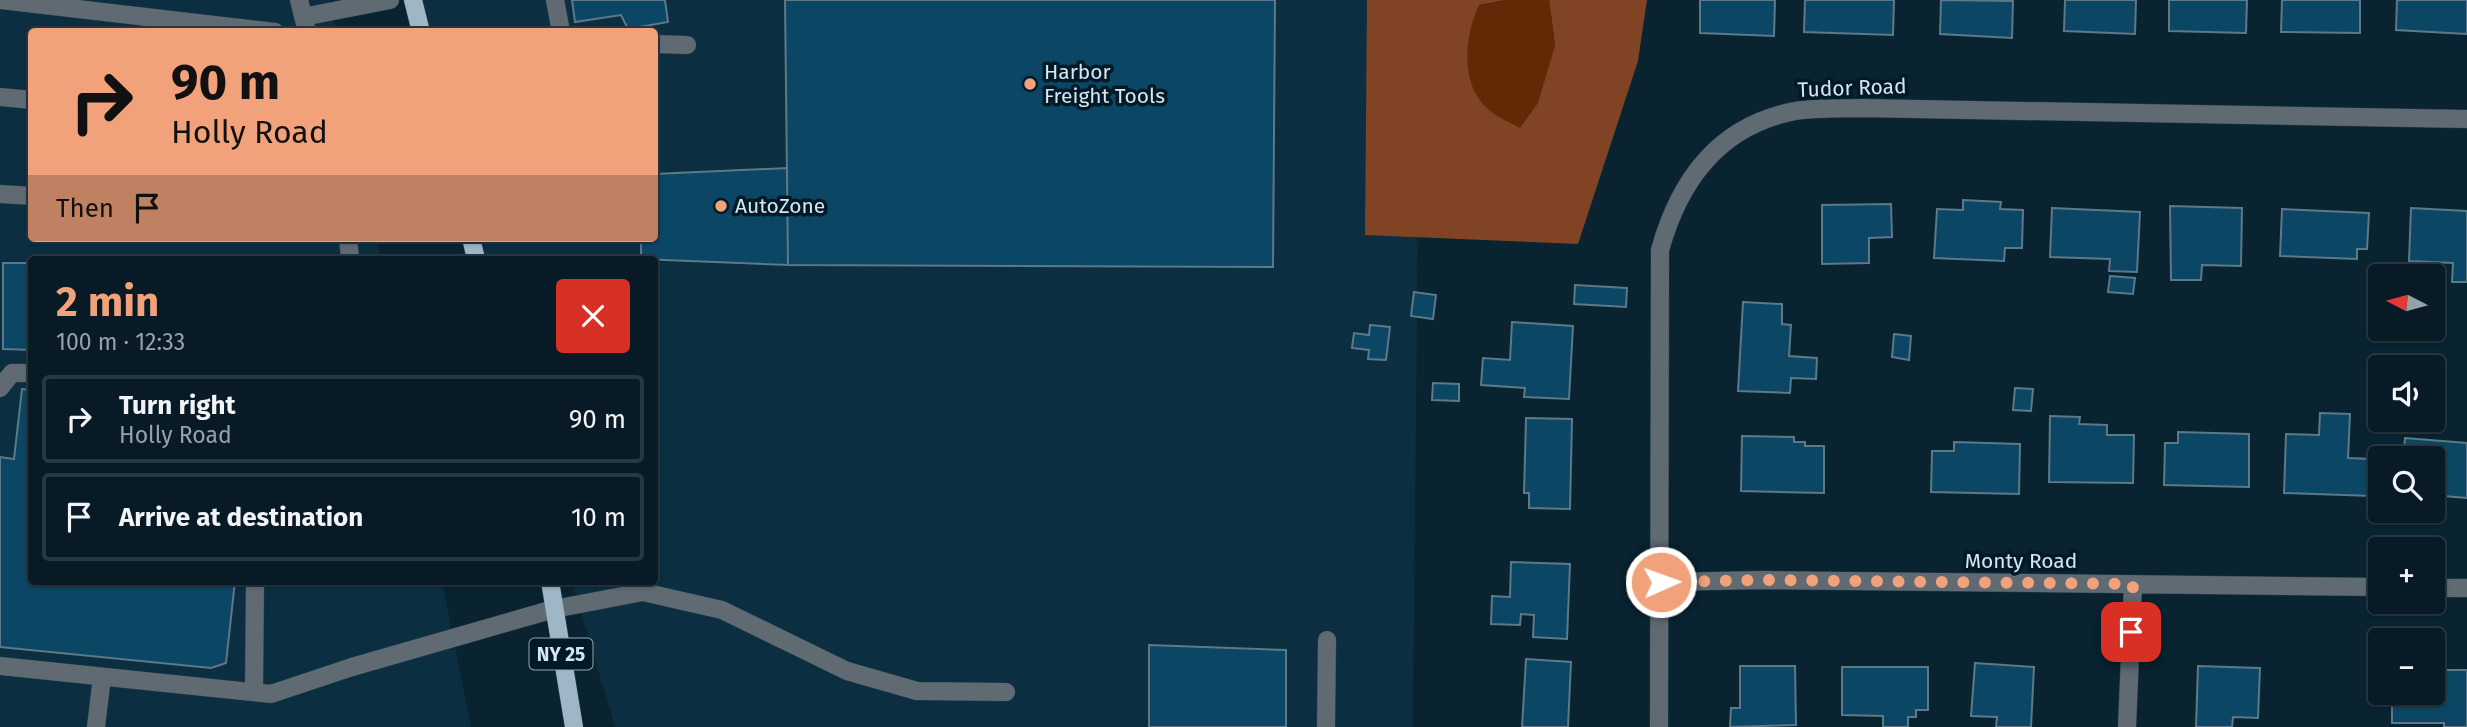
<!DOCTYPE html>
<meta charset="utf-8">
<style>
body{margin:0;font-family:"Fira Sans",sans-serif;background:#152732;color:#f1f3f6;height:100vh;display:flex;flex-direction:column;font-size:26px;white-space:nowrap}
*{box-sizing:border-box;margin:0}
p{font-size:23px;color:#98a1a7}
.icon{flex:none;width:38px;height:38px;fill:none;stroke:currentColor;stroke-width:2;stroke-linecap:round;stroke-linejoin:round}
.map{position:relative;flex:1;overflow:hidden}
.drawer{position:absolute;left:28px;top:256px;width:630px;height:329px;display:flex;flex-direction:column;background:#071a25;border-radius:7px;box-shadow:0 2px 5px #0004,0 0 0 2px #283842}
.drawer>*{flex:none}
.banner{position:absolute;left:28px;top:28px;width:630px;height:214px;border-radius:7px;box-shadow:0 2px 5px #0004,0 0 0 2px #283842;background:#f1a27b;color:#111;overflow:hidden}
.needle{width:46px;rotate:276deg}
.tools{position:absolute;left:2368px;top:264px;display:grid;gap:14px}
.tools a{display:grid;place-items:center;width:77px;height:77px;border-radius:7px;background:#071a25;box-shadow:0 2px 5px #0004,0 0 0 2px #283842;font-size:35px}
.pin{position:absolute;display:grid;place-items:center;width:60px;height:60px;color:#fff;margin:-30px;border-radius:14px;box-shadow:0 4px 10px #0006}
.me{position:absolute;width:77px;margin:-38px;rotate:88deg;stroke-linejoin:round;filter:drop-shadow(0 0 5px #0008)}
.turn{display:flex;align-items:center;gap:24px;height:147px;padding:0 28px;font-size:32px}
.turn .icon{width:91px;height:91px;stroke-width:2.5}
.turn b{display:block;font-size:49px;line-height:60px}
.then{display:flex;align-items:center;height:66px;padding:0 28px;background:#0003;gap:14px;font-size:26px}
.round{display:grid;place-items:center;flex:none;width:74px;height:74px;border-radius:7px;background:#152732}
.summary{display:flex;align-items:center;justify-content:space-between;height:119px;padding:0 28px}
h1{font-size:42px;font-weight:700;line-height:52px;color:#f1a27b}
ul{padding:0;list-style:none}
li{display:flex;align-items:center;gap:21px;height:88px;margin:0 14px 10px;padding:0 14px;border:4px solid #283842;border-radius:7px}
li div{flex:1}
li b{display:block;font-size:26px}
li em{font-style:normal}
.map>svg:first-child{display:block}
</style>
<div class="map">
<svg width="2467" height="727" viewBox="0 0 2467 727">
<rect width="100%" height="100%" fill="#092331"/>
<!-- built -->
<path fill="#0b2e40" d="M0 0H330L336 31 32 32V238H376L380 259H32V581H442L471 727H0Z
M414 0H1420L1413 727H615L572 581H654V259H478L472 238H654V32L422 31Z"/>
<!-- forest -->
<path fill="#804424" d="M1367 0H1506L1479 5 1555 46 1549 0H1647L1638 61 1578 244 1365 235Z"/>
<!-- water -->
<path fill="#632906" d="M1506 0H1549L1555 46 1538 103 1520 128C1509 122 1496 117 1487 108 1459 83 1465 35 1479 5Z"/>
<!-- building -->
<path fill="#0b4764" stroke="#5d7889" stroke-width="2" d="M572 0H665L668 22 628 29 621 15 575 22Z
M785 0H1275L1273 267 788 265Z
M1700 0H1775L1774 36 1700 33Z
M1805 0H1894L1893 35 1804 32Z
M1941 0 2013 1 2012 38 1940 34Z
M2065 0H2136L2135 34 2064 31Z
M2169 0H2247L2246 33 2169 31Z
M2282 0H2360V33L2281 32Z
M2397 0H2467V34L2396 30Z
M787 168 788 265 641 259V238H654V174Z
M1963 200 2001 202 2000 209 2023 210 2022 248H2005L2004 261 1934 258 1937 209 1963 210Z
M1891 204 1892 237 1869 238V263L1822 264V205Z
M2170 206 2242 208 2241 266 2202 265 2201 280H2171Z
M2052 208 2140 212 2137 272 2109 271 2110 259 2050 257Z
M2411 208 2467 211V282H2452L2453 263 2409 261Z
M2282 209 2369 213 2367 249H2357V259L2280 256Z
M3 263H32V350L3 349Z
M2110 276 2135 278 2133 294 2108 292Z
M1575 285 1627 288 1626 307 1574 304Z
M1414 292 1436 295 1433 319 1411 316Z
M1743 302 1782 304V324L1791 325 1789 356 1817 358 1816 379 1791 378 1790 393 1738 391Z
M1512 322 1573 326 1569 399 1524 397 1525 388 1481 385 1483 358 1510 360Z
M1370 325 1390 327 1386 360 1368 359 1369 350 1352 348 1354 333 1369 335Z
M1894 334 1911 336 1909 360 1892 357Z
M1433 383 1459 384V401L1432 400Z
M2015 388 2033 389 2031 411 2013 410Z
M22 389 32 390V581H235L226 663 211 668 0 647V457L14 459Z
M2320 413 2350 414 2348 458 2374 459 2372 496 2284 493 2286 434 2319 435Z
M2050 416 2080 417 2079 424 2107 425V435H2134L2133 483 2049 482Z
M1526 418 1572 419 1570 509 1529 508V493H1524Z
M2178 432 2249 434V487L2164 485 2165 443H2178Z
M1742 436 1794 437V442H1805V446H1824V493L1741 491Z
M2405 438 2467 443V498L2432 495V458H2403Z
M1954 442 2020 444 2019 494 1931 492 1932 451H1954Z
M1511 562 1570 564 1567 639 1533 637 1534 615 1521 614 1520 625 1491 624 1492 596 1510 597Z
M1149 645 1286 650V727H1149Z
M1526 659 1571 662 1568 727H1522Z
M1975 663 2034 667 2031 727H1996L1997 717 1971 716Z
M1740 666H1795L1796 725 1730 727 1731 708H1740Z
M2198 666 2260 668 2258 718 2233 717 2232 727H2196Z
M1842 667H1928V710H1916V717H1908V727H1883V716L1842 715Z
M2432 670H2467V727H2444V723H2392V693H2432Z"/>
<g fill="none" stroke-linecap="round" stroke-linejoin="round">
<defs>
<path id="minor" d="M0 0 275 32
M299 0 307 32
M555 0 561 32
M303 17 390 0
M654 44 687 45
M0 97 32 100
M0 194 32 196
M348 238 350 259
M0 388 12 373H32
M1661 582 1763 580 2380 587
M2432 588H2467
M0 666 271 694 352 667 554 609 643 592 722 610 847 671 917 691 1006 692
M254 692 255 581
M96 727 102 677
M1326 727 1327 640
M1659 727 1660 250C1678 185 1715 130 1786 113 1810 107 1838 109 1862 108L2467 119
M2127 727 2133 584"/>
<path id="major" d="M413 0 421 32
M471 238 476 259
M550 581 574 727"/>
</defs>
<!-- minor casing -->
<use href="#minor" stroke="#263e4b" stroke-width="19"/>
<!-- major casing -->
<use href="#major" stroke="#263e4b" stroke-width="19"/>
<!-- minor -->
<use href="#minor" stroke="#5f6a72" stroke-width="18"/>
<!-- major -->
<use href="#major" stroke="#9eb6c5" stroke-width="18"/>
</g>
<g fill="none" stroke-linecap="round" stroke-linejoin="round">
<!-- route -->
<path stroke="#f1a27b" stroke-width="12" stroke-dasharray="0 21.6" d="M1661 582 1763 580 2133 584 2131 632"/>
</g>
<!-- markers -->
<g fill="#f1a27b" stroke="#021927" stroke-width="2.5">
<circle cx="1030" cy="84" r="7"/>
<circle cx="721" cy="206" r="7"/>
</g>
<g text-anchor="middle" dominant-baseline="central" stroke-width="7" stroke-linejoin="round" paint-order="stroke">
<!-- shield labels -->
<rect fill="#021927" stroke="#96a8b2" stroke-width="2" x="529.5" y="638.5" width="63" height="31" rx="5"/>
<g font-size="19" font-weight="bold" fill="#d6e5ee">
<text x="561" y="654">NY 25</text>
</g>
<!-- poi labels -->
<g font-size="21" fill="#d6e5ee" stroke="#021927" text-anchor="start">
<text x="1044" y="72">Harbor<tspan x="1044" dy="24">Freight Tools</tspan></text>
<text x="735" y="206">AutoZone</text>
</g>
<!-- street labels -->
<g font-size="21" fill="#d6e5ee" stroke="#021927">
<text transform="translate(1852 88) rotate(-2)">Tudor Road</text>
<text x="2021" y="561">Monty Road</text>
</g>
</g>
</svg>
<div class="tools">
<a><svg class="needle" viewBox="-14 -14 28 28"><path d="M0-13l5 13h-10z" fill="#e53935"/><path d="M0 13l5-13h-10z" fill="#98a1a7"/></svg></a>
<a><svg class="icon" aria-label="sound" viewBox="0 0 24 24"><path d="M4 9h4l5-4v14l-5-4H4zM17 9q2 3 0 6"/></svg></a>
<a><svg class="icon" aria-label="search" viewBox="0 0 24 24"><circle cx="10" cy="10" r="6"/><path d="M15 15l6 6"/></svg></a>
<a>+</a>
<a>−</a>
</div>
<div class="pin" style="left:2131px;top:632px;background:#d93025"><svg class="icon" aria-label="arrive" viewBox="0 0 24 24"><path d="M6 21V4h12l-3 4 3 4H6"/></svg></div>
<svg class="me" style="left:1661px;top:582px" viewBox="-20 -20 40 40"><circle r="17" fill="#f1a27b" stroke="#fff" stroke-width="3"/><path d="M0-11L8 9 0 5-8 9z" fill="#fff"/></svg>
<div class="banner">
<div class="turn"><svg class="icon" aria-label="right" viewBox="0 0 24 24"><path d="M7 20v-9h11M14 6l5 5-5 5"/></svg><div><b>90 m</b>Holly Road</div></div>
<div class="then">Then<svg class="icon" aria-label="arrive" viewBox="0 0 24 24"><path d="M6 21V4h12l-3 4 3 4H6"/></svg></div>
</div>
<section class="drawer">
<div class="summary"><div><h1>2 min</h1><p>100 m · 12:33</p></div><a class="round" style="background:#d93025;color:#fff"><svg class="icon" aria-label="close" viewBox="0 0 24 24"><path d="M6 6l12 12M18 6L6 18"/></svg></a></div>
<ul>
<li><svg class="icon" aria-label="right" viewBox="0 0 24 24"><path d="M7 20v-9h11M14 6l5 5-5 5"/></svg><div><b>Turn right</b><p>Holly Road</p></div><em>90 m</em></li>
<li><svg class="icon" aria-label="arrive" viewBox="0 0 24 24"><path d="M6 21V4h12l-3 4 3 4H6"/></svg><div><b>Arrive at destination</b></div><em>10 m</em></li>
</ul>
</section>
</div>
